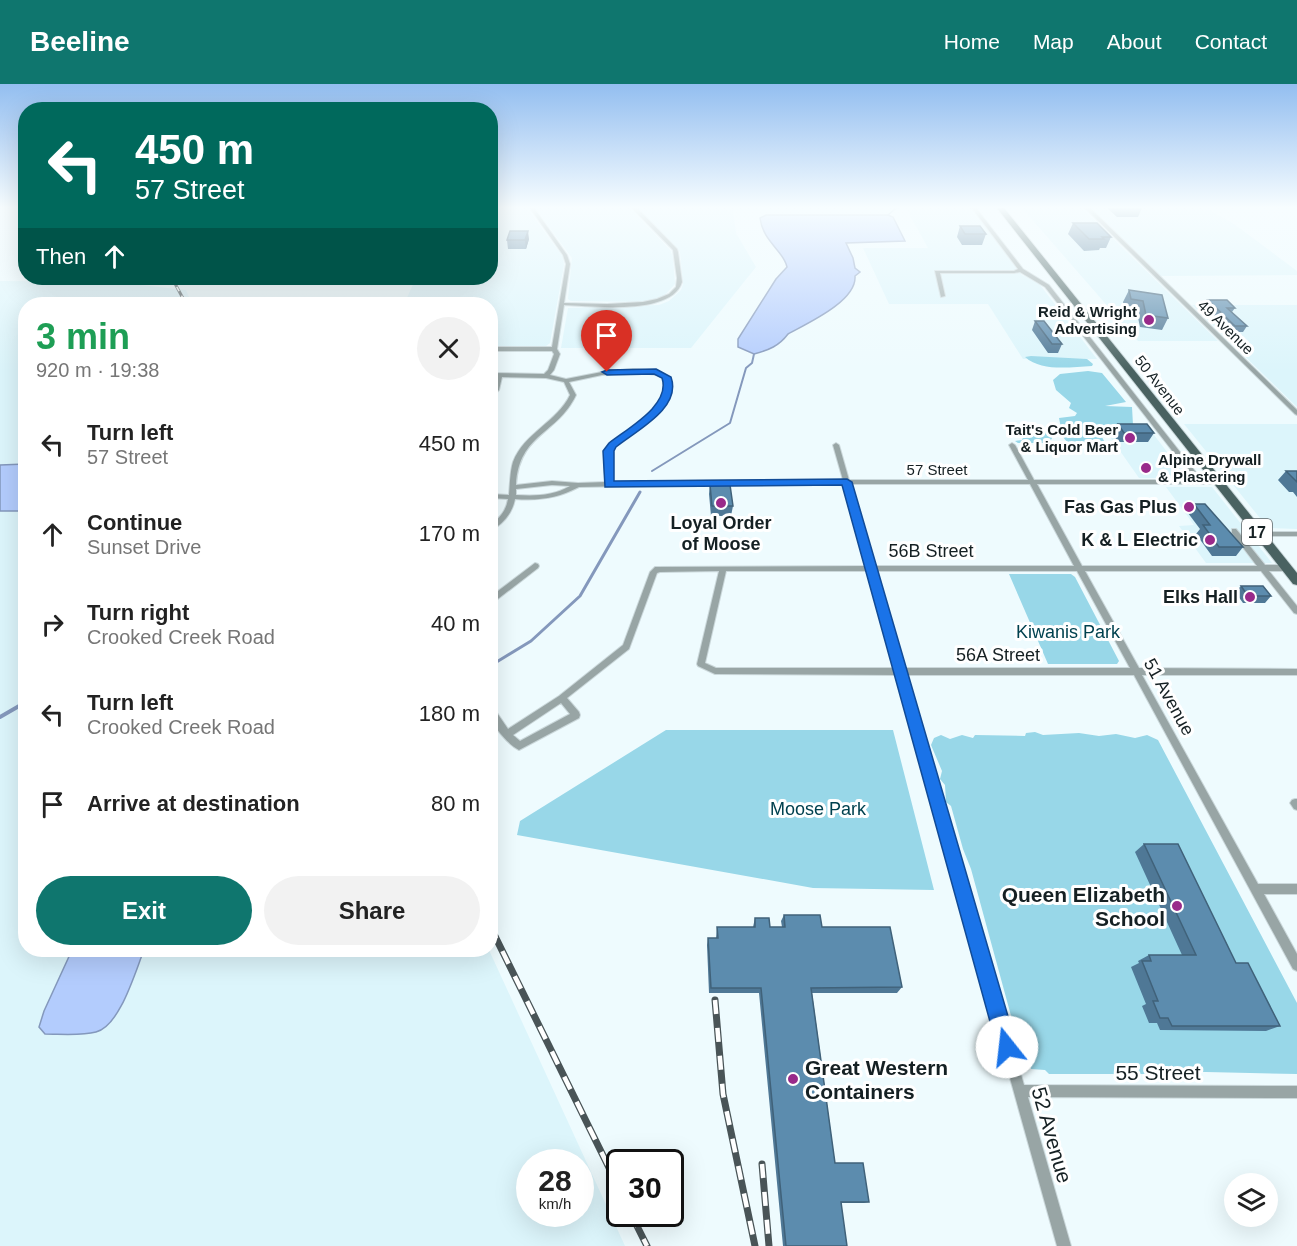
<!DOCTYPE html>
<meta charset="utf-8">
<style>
body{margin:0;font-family:Helvetica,sans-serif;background:#f2f2f2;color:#222;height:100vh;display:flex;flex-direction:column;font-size:22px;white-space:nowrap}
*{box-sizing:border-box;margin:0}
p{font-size:20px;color:#767676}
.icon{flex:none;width:33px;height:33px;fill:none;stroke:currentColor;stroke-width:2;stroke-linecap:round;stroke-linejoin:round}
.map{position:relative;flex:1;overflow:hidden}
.drawer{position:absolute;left:18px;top:213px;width:480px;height:660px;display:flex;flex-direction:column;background:#fff;border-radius:24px;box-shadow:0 6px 24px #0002}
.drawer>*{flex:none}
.top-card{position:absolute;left:18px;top:18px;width:480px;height:183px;border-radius:24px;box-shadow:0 6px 24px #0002;background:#00695c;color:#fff;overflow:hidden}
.controls{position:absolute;left:1224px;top:1089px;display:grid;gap:12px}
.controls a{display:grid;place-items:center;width:54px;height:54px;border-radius:50%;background:#fff;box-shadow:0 6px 24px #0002;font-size:30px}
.speed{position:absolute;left:516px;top:1065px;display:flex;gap:12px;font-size:30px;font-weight:700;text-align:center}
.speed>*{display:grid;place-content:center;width:78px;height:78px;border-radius:50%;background:#fff;box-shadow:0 6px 24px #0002;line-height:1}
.speed small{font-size:15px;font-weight:400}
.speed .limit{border:3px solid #111;border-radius:9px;background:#fff;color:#111}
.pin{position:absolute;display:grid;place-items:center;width:51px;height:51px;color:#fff;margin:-62px -26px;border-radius:50% 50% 50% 0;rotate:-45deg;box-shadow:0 0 6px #0007}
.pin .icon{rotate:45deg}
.me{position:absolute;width:66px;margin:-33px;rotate:344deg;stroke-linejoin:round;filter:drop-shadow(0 0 4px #0008)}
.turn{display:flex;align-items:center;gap:21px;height:126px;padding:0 18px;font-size:27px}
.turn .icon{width:78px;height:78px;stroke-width:2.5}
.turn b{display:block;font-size:42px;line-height:51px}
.then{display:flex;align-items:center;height:57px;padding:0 18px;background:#0003;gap:12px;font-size:22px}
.round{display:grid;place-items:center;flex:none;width:63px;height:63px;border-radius:32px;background:#f2f2f2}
.head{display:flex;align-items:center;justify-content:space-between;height:102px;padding:0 18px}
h1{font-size:36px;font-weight:800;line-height:45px;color:#1e9e55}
.action{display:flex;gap:12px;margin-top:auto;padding:12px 18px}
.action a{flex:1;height:69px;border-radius:36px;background:#0f766e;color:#fff;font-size:24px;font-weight:800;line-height:69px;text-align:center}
.action a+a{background:#f2f2f2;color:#222}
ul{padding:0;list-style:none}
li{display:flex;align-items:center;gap:18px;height:90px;padding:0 18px}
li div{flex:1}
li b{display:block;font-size:22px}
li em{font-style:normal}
header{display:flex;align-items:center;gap:36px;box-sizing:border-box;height:84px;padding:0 30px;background:#0f766e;color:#fff}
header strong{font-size:28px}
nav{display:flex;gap:33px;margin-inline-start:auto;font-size:21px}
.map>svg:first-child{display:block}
</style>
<header>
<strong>Beeline</strong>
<nav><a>Home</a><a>Map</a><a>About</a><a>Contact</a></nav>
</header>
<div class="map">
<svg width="1297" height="1162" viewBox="0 0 1297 1162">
<rect width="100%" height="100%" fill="#eefbfe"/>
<!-- built -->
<path fill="#dcf5fb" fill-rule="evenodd" d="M491 124H527L563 173 564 181 550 259 546 262 491 263 490 220H404L416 194H490Z
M535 124H630L670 166 673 173 675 200 663 213 648 218 571 217 568 215 572 174Z
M637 124H847L848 125 733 126 736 149 756 183 691 264H561L568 224 659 221 669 217 681 206 683 200 680 168Z
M920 124H971L1022 191 1037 197 1097 275H1023L988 220H889L863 164H928L907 126Z
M1022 124H1082L1218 257H1138Z
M1090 124H1206L1234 140 1297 187V191L1160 192Z
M0 197 113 198 186 206 192 220H26V866H489L625 1162H0ZM530 1078H580V1130H530Z
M1192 221H1297V323Z
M1184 340H1297V445L1268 444Z
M1106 347H1151L1187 394H1139Z
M1166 403H1212L1272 479H1206L1179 442 1194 441Z"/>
<!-- green -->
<path fill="#98d7e8" d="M1031 272 1087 275 1093 280 1092 282C1070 283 1042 288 1025 273Z
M1088 287 1102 289 1126 318 1105 322 1132 323 1133 341 1121 347H1102L1100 349 1104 357 1100 358 1068 359 1062 352 1054 351 1049 359H1018L1015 357 1022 356 1024 351C1037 348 1046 345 1061 344L1059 334 1075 332 1077 329 1069 324 1071 319 1056 306 1053 296 1060 290Z
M1009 490H1071L1075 493 1119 577 1117 580H1048Z
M666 646H893L934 806 813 804 517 751 520 737Z
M1035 648 1043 651 1079 649 1099 652 1116 650 1135 654 1147 651 1158 656 1297 919V990L1162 987V990H1049L1045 986 1031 985 1024 960 1016 950 971 785 963 765 951 722 946 718 945 701 940 695 942 687 931 661 934 654 941 651 950 655 962 651 973 654 975 651 1025 652 1026 649Z"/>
<!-- water -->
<path fill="#b3ccfd" stroke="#8498bc" stroke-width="1.5" d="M766 131H888L893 133 905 157 846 159 853 174 855 184 860 188 855 192C857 217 808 239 788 250 779 262 769 266 754 270L738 263V255L776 195 787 183C784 167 763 158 760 134Z
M25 380V427H0V381Z
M72 866H144C135 888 120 942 96 948 81 952 61 950 45 950L39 943 44 927Z"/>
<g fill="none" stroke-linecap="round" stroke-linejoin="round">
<!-- stream-far3 -->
<path stroke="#8498bc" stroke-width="1.5" d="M888 131 896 124"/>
<!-- stream-far2 -->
<path stroke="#8498bc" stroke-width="2" d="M652 387 730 339 746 284 752 279 754 270"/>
<!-- stream-far1 -->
<path stroke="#8498bc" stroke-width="3" d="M490 582 531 557 580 512 640 408"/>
<!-- stream -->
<path stroke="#8498bc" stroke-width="4" d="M0 633 26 618"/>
<defs>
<path id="minor" d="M530 124H534L567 171 570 180 564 219 607 220 643 218 657 215 669 210 676 203 677 194 673 166 632 124H637L677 165 678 168 682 198C672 232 591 222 564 221L557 265 560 270 554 286 550 291 566 295 602 288 633 285 658 287 669 293C674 324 649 338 626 354 619 358 613 362 611 370 609 378 612 390 612 398L741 396H843L833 361 836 359 839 361 849 396H1028L1009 361 1012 359 1015 361 1034 396H1195L1045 203 1020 188 1014 189H940L945 212 941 213 935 187H1014L1018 185 972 124H976L1023 185 1049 201 1202 396 1220 397V399L1218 400H1037L1082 482H1257L1232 449V445H1236L1265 481H1287L1291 484 1287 487H1269L1297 522V530L1294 529 1261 487H1085L1139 584 1297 585V591H1142L1258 800H1297V810H1264L1297 870V887L1293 885 1134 591H906L1024 1001 1297 1002V1014L1028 1013 1071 1162H1057L897 591 715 590 698 582 697 580 719 487 660 488 657 489 629 565 567 614 579 628 580 631 579 634 519 666C509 661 493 643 490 632 490 628 490 625 490 622L493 623 508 645 559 612 623 561 650 488 655 483 867 482 844 400H741L579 403C558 414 539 417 515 415 512 430 503 440 490 447V441C500 434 506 427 508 415L490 414V410L509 411C510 400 510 388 513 378 524 349 557 338 570 311L564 298 546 294 502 293 499 306 490 315V309L493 306 497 293H490V289L544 290 548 286 554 270 552 267H490V263H552L566 180 563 171ZM633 288 657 291 663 294C668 323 644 336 623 351 615 356 607 360 605 371 602 379 605 390 606 398L578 399 552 397 516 401C519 349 557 351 576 311L569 298 602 291ZM850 400H1030L1074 482H874ZM552 401 570 402C553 412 535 412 516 411V405ZM726 487H868L895 584H716L705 579ZM876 487H1077L1130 584H904ZM561 619 570 630 520 657 513 651Z
M1085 124H1090L1297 326V331L1295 330Z
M1258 448H1297V452H1260L1256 450Z
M535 479 538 480 539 482 538 484 490 521V513Z
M1295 715H1297V726L1294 725 1290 719 1292 716Z"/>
<path id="primary" d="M997 124H1004L1297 489V501L1293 500Z"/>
</defs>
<!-- minor casing -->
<use href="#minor" stroke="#cbd8db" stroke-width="2"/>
<!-- primary casing -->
<use href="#primary" stroke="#cbd8db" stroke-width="2"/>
<!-- minor -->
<use href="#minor" fill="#98a5a5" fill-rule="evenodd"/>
<!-- primary -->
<use href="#primary" fill="#496261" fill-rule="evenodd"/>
<defs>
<path id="rail-far1" d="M172 194 186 220"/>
<path id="rail" d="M490 842 620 1106
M715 916 723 1010 755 1162
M762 1080 769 1162
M631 1130 647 1162"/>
</defs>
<!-- rail-far1 casing -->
<use href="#rail-far1" stroke="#495457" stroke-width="3"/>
<!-- rail casing -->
<use href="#rail" stroke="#495457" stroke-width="7"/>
<!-- rail-far1 -->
<use href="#rail-far1" stroke="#fff" stroke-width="1.5" stroke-dasharray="5" stroke-linecap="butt"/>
<!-- rail -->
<use href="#rail" stroke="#fff" stroke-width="4.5" stroke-dasharray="14" stroke-linecap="butt"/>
</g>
<!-- wall -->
<path fill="#4f7896" d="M1107 124H1142L1138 133H1117Z
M1073 139 1111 153 1106 164H1100L1099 166 1084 167 1068 150Z
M960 142 986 150 982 161H962L957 153Z
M529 155 526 165H508L507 156Z
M1129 206 1168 234 1162 246 1140 243 1137 229 1125 227 1123 218Z
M1208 216 1235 224 1232 228 1247 242 1243 248H1231L1204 222Z
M1035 237 1062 260 1058 269H1048L1032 246Z
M1118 340 1154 349 1148 358H1119L1112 350Z
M1286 387H1297V413L1293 408H1289L1278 396Z
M710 401 733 422 731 432H711L709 410Z
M1194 420 1243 463 1236 472H1212L1196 450 1200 445 1188 429Z
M1241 502 1271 512 1265 519H1243L1235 508Z
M1144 760 1236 879 1280 942 1266 947 1160 946 1157 939H1149L1142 922 1146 920 1131 883 1139 879 1138 877 1149 871H1182L1135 768Z
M784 831 822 843 902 903 897 909H812L835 1079 869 1118 864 1119H841L847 1162H783L759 909H709L707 861 708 854H716L717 843H753L755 834 770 843H782L781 837Z"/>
<!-- shaded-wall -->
<path fill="#40627a" d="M528 147 529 155 526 165 525 156Z"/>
<!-- building -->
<path fill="#5c8cae" stroke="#40627a" stroke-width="1.5" d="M1073 139H1097L1111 153H1102L1104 155H1089Z
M960 142H980L986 150H965Z
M510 147H528L525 156H507Z
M1129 206 1162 211 1168 234 1146 231 1143 217 1131 215Z
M1208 216H1227L1235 224H1227L1247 242H1235Z
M1035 237H1044L1062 260H1052Z
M1118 340H1147L1154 349H1124Z
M1286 387H1297V398Z
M710 401H730L733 422H712Z
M1194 420H1205L1243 463H1219L1203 441H1210Z
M1241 502H1263L1271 512H1248Z
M1144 760H1178L1236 879H1248L1280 942H1172L1168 934H1160L1153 917H1158L1142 877H1151L1149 871H1196Z
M784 831H820L822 843H890L902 903 811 904 835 1079H863L869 1118H841L847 1162H786L761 904H711L708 854H718L717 843H755V834H769L770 843H785Z"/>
<!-- sky -->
<linearGradient id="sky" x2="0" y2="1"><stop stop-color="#93bef0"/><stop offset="0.43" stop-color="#f7fdff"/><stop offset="1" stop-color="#f7fdff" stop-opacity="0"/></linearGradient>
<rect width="1297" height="287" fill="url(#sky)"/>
<!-- route -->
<path fill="#1a73e8" stroke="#114b97" stroke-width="1.5" d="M656 285 671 293C682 324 637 346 616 363L614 367V397L847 395 852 398 1017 963 1014 970 1007 973 1000 970 997 963 842 401 605 403 603 367 609 359C628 344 671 321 662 294L654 290 607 291 602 288 607 286Z"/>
<!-- markers -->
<g fill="#992a8a" stroke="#fff" stroke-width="2">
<circle cx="1149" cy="236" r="6"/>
<circle cx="1130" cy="354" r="6"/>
<circle cx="1146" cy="384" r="6"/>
<circle cx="721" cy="419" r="6"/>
<circle cx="1189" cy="423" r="6"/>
<circle cx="1210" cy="456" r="6"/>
<circle cx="1250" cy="513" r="6"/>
<circle cx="1177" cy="822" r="6"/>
<circle cx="793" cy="995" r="6"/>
</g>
<g text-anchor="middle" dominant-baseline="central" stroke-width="6" stroke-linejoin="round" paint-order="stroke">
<!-- far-poi labels -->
<g font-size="15" font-weight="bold" fill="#152023" stroke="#fff" text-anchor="end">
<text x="1137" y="227">Reid &amp; Wright<tspan x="1137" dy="17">Advertising</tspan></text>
<text x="1118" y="345">Tait's Cold Beer<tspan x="1118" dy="17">&amp; Liquor Mart</tspan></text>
<text x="1158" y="375" text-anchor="start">Alpine Drywall<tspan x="1158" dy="17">&amp; Plastering</tspan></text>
</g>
<!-- far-street labels -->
<g font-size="15" fill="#152023" stroke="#fff">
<text transform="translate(1226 243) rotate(44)">49 Avenue</text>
<text transform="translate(1160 301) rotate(52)">50 Avenue</text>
<text x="937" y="385">57 Street</text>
</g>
<!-- shield labels -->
<rect fill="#fff" stroke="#5b6365" stroke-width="1.5" x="1242" y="435" width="30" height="26" rx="4.5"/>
<g font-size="16" font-weight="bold" fill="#152023">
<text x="1257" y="448">17</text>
</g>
<!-- poi labels -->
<g font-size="18" font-weight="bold" fill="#152023" stroke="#fff" text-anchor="end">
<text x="1177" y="423">Fas Gas Plus</text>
<text x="721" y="439" text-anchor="middle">Loyal Order<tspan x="721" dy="21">of Moose</tspan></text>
<text x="1198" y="456">K &amp; L Electric</text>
<text x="1238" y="513">Elks Hall</text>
</g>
<!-- street labels -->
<g font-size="18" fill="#152023" stroke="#fff">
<text x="931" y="467">56B Street</text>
<text x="998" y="571">56A Street</text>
<text transform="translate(1169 613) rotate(61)">51 Avenue</text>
</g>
<!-- park labels -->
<g font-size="18" fill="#00414f" stroke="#fff">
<text x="1068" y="548">Kiwanis Park</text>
<text x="818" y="725">Moose Park</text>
</g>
<!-- near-poi labels -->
<g font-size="21" font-weight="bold" fill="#152023" stroke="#fff" text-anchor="end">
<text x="1165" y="810">Queen Elizabeth<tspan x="1165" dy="24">School</tspan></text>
<text x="805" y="983" text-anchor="start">Great Western<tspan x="805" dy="24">Containers</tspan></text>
</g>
<!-- near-street labels -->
<g font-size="21" fill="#152023" stroke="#fff">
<text x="1158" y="988">55 Street</text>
<text transform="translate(1052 1051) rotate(74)">52 Avenue</text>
</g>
</g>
</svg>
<div class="controls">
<a><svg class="icon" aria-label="layers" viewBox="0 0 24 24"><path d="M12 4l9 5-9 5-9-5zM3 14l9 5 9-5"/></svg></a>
</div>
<div class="speed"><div>28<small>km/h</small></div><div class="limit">30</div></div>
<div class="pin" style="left:607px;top:288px;background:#d93025"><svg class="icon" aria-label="arrive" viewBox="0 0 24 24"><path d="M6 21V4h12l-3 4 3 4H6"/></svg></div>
<svg class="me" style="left:1007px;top:963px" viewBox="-20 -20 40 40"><circle r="19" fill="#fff"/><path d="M0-13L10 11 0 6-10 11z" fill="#1a73e8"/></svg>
<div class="top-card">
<div class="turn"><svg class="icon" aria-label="left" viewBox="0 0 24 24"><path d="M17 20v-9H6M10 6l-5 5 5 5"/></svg><div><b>450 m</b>57 Street</div></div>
<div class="then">Then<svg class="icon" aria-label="ahead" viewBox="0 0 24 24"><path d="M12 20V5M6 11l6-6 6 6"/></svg></div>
</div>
<section class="drawer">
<div class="head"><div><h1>3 min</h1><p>920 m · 19:38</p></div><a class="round"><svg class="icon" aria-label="close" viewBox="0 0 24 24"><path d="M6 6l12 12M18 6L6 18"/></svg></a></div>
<ul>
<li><svg class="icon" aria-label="left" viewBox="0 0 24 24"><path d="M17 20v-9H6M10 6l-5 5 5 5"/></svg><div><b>Turn left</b><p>57 Street</p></div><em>450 m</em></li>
<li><svg class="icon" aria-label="ahead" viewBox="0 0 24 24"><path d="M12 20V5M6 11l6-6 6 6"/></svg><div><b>Continue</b><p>Sunset Drive</p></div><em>170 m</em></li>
<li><svg class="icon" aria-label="right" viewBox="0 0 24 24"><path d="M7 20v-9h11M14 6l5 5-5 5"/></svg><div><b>Turn right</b><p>Crooked Creek Road</p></div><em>40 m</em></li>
<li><svg class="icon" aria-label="left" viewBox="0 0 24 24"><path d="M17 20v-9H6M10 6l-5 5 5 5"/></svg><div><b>Turn left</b><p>Crooked Creek Road</p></div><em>180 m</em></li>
<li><svg class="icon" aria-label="arrive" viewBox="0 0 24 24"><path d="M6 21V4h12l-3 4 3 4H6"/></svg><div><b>Arrive at destination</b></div><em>80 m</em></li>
</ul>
<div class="action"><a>Exit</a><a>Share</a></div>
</section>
</div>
